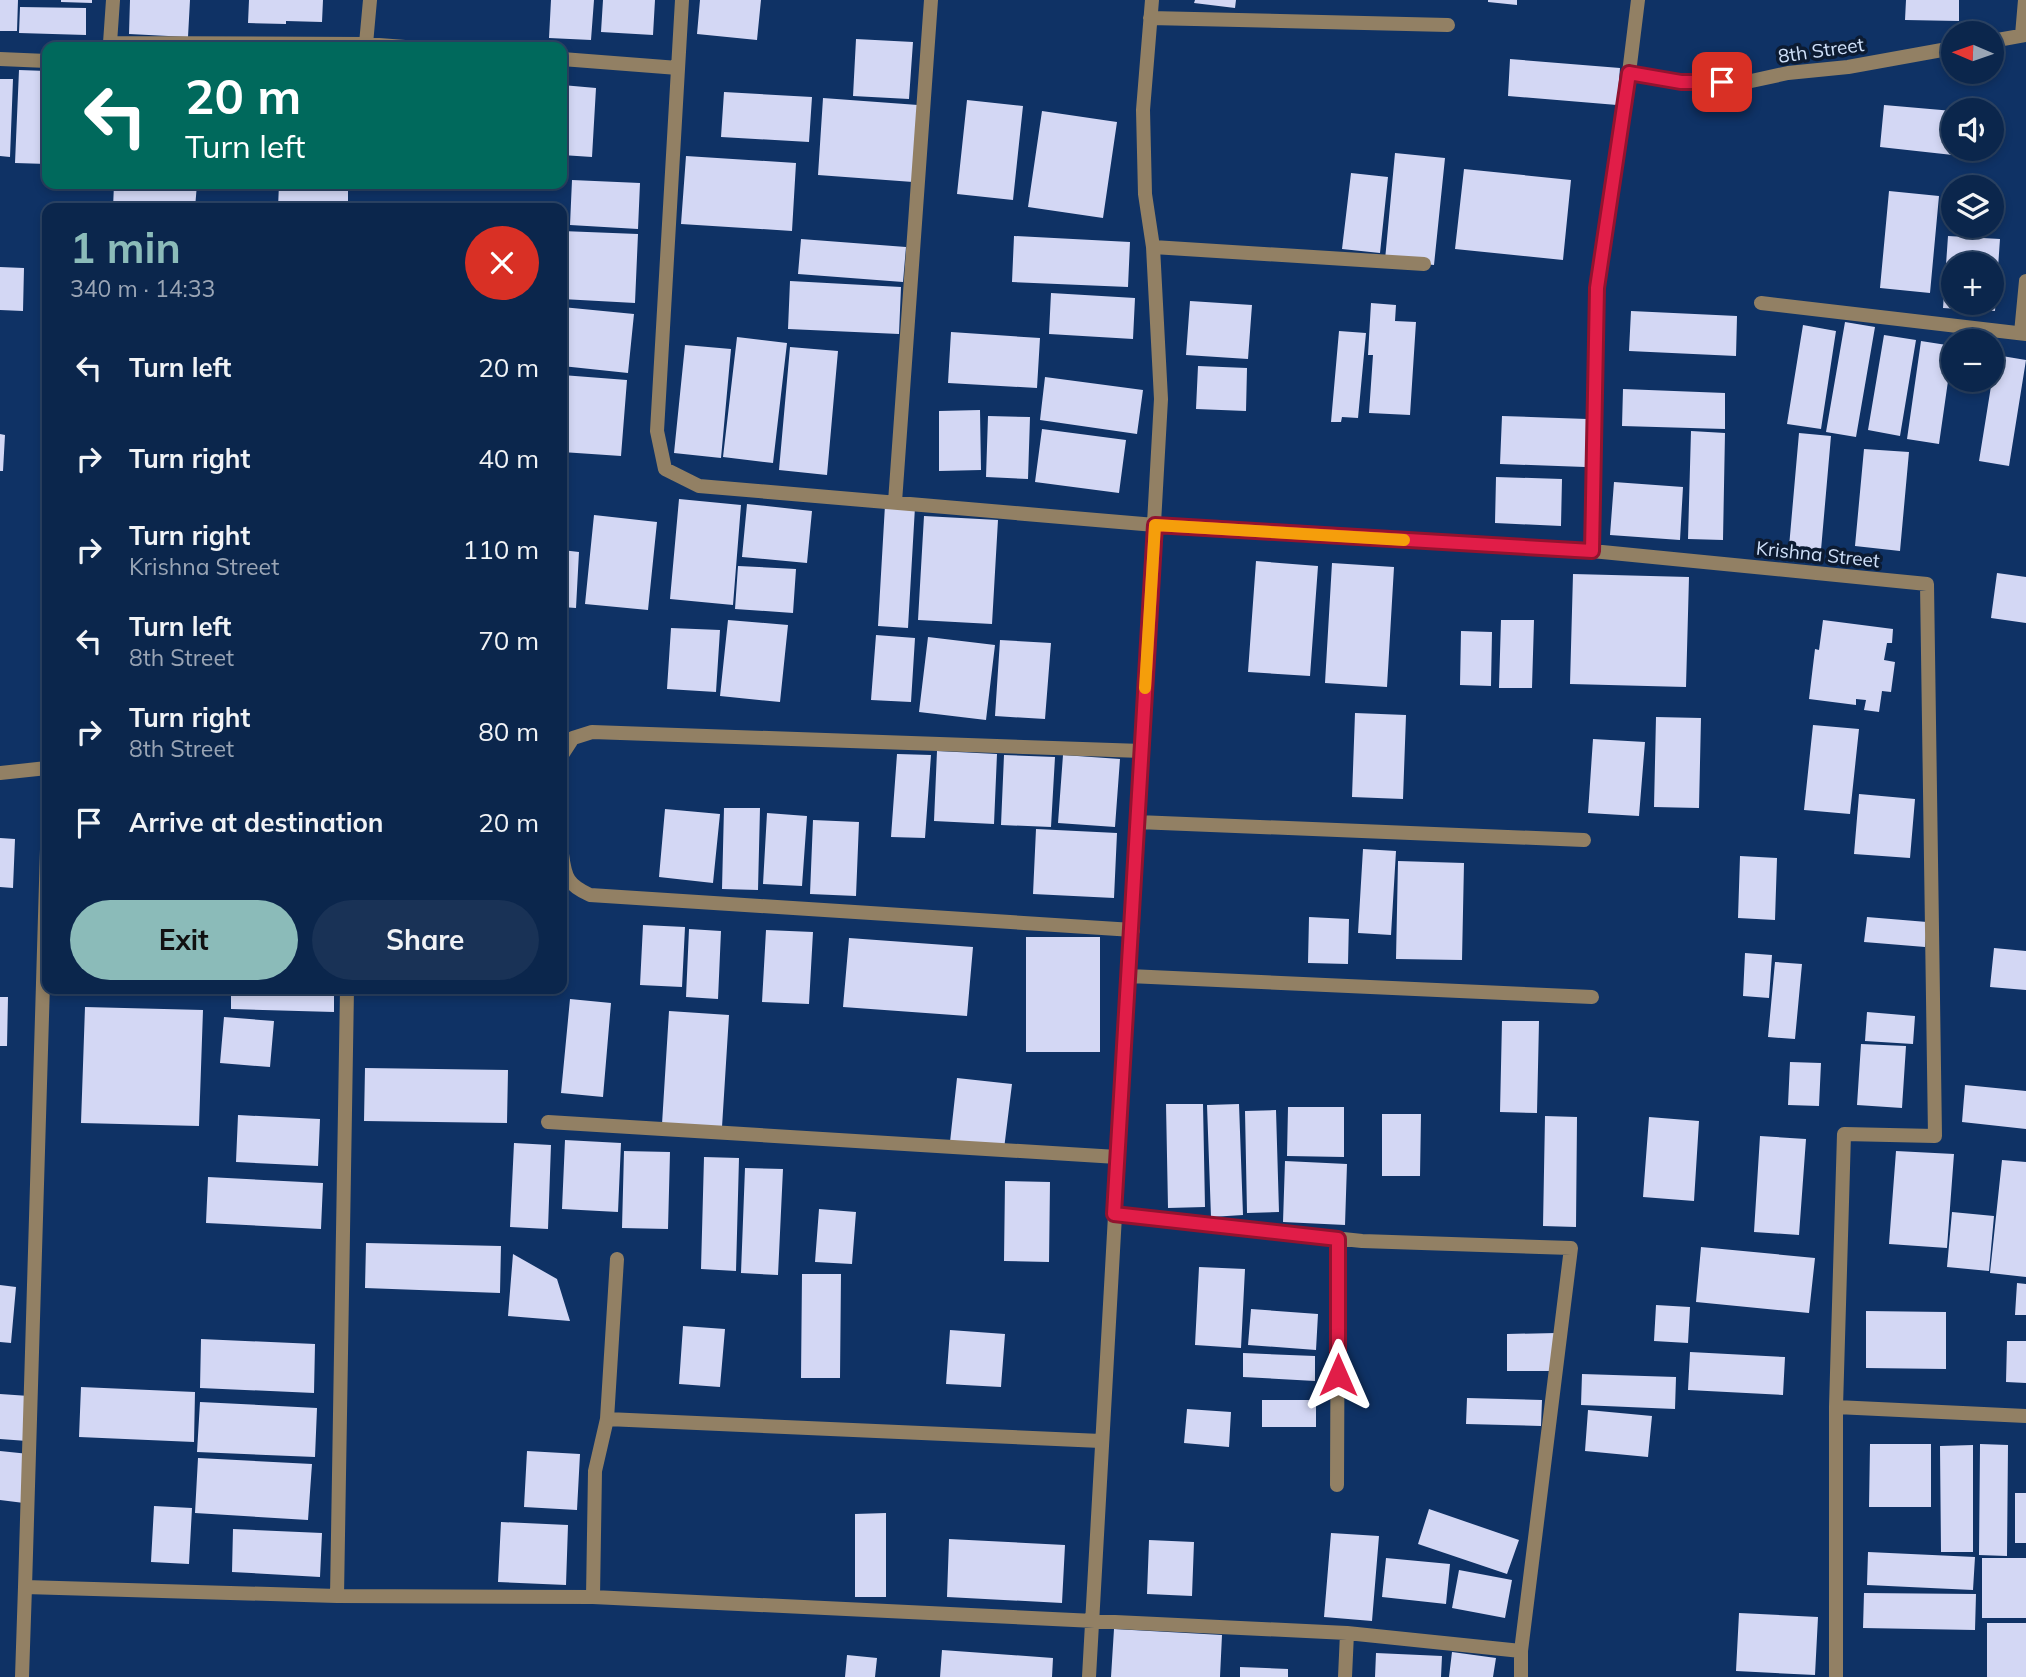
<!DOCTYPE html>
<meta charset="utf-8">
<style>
body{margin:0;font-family:Mulish,sans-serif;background:#193256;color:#f1f3f6;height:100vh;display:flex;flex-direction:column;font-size:26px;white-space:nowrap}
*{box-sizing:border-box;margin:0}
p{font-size:23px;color:#9aa5b5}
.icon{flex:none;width:38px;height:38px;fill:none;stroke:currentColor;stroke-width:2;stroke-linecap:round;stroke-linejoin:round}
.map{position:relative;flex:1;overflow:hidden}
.details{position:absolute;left:42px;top:203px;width:525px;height:791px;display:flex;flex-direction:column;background:#0b264c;border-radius:14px;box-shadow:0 4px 10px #0003,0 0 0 2px #2b4364}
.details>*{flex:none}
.guide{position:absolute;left:42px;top:42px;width:525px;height:147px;border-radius:14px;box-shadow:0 4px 10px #0003,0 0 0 2px #2b4364;background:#00695c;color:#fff;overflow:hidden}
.needle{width:46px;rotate:272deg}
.controls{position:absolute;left:1941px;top:21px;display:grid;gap:14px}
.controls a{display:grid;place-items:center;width:63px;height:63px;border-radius:50%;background:#0b264c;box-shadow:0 4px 10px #0003,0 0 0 2px #2b4364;font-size:35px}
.pin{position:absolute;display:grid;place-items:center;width:60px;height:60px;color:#fff;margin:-30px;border-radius:14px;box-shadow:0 4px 10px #0006}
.me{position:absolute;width:77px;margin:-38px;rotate:0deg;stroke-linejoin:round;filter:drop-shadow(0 0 5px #0008)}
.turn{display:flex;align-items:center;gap:24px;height:147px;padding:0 28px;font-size:32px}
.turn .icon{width:91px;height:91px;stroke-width:2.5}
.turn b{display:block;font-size:49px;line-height:60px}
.round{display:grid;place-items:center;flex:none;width:74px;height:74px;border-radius:37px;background:#193256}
.overview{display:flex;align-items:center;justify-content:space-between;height:119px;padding:0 28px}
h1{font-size:42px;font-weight:700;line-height:52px;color:#8bbbb9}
.cta{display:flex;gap:14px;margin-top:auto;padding:14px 28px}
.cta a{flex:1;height:80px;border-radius:42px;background:#8bbbb9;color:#111;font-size:28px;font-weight:700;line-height:80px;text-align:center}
.cta a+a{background:#193256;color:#f1f3f6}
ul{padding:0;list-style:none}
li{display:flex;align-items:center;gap:21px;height:91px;padding:0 28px}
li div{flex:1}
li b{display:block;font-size:26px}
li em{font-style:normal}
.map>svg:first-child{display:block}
</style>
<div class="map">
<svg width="2026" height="1677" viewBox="0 0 2026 1677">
<rect width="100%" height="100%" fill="#0f3265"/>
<!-- building -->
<path fill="#d3d7f4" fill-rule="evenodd" d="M0 0H18L17 31H0Z
M61 0H92V3L61 2Z
M130 0H190L188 37 129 34Z
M249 0H323L322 22 286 21V24L248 23Z
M551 0H594L591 40 549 38Z
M603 0H655L653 35 601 32Z
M700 0H761L757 40 697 34Z
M1195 0H1236L1235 8 1194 3Z
M1488 0H1517V5L1488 2Z
M1906 0H1959V21L1905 20Z
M20 7 86 8V35L19 33Z
M856 39 913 42 909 99 853 96Z
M1510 59 1620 68 1617 105 1508 96Z
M19 70 47 71V164L15 163Z
M0 79H13L10 157 0 156Z
M562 85 596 88 592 157 562 155Z
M724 92 812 97 809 142 721 137Z
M823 98 918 105 913 182 818 175Z
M967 100 1023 106 1013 200 957 194Z
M1884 105 1953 111V149H1981L1980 158 1880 147Z
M1042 111 1117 122 1103 218 1028 207Z
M1395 153 1445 158 1434 265 1385 260Z
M686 156 796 163 792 231 681 224Z
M1464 169 1571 180 1563 260 1455 249Z
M1351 173 1388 177 1380 253 1342 249Z
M572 180 640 183 638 229 570 225Z
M114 184H197L195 208H113Z
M279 184H348V208H278Z
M1889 191 1939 196 1930 293 1880 288Z
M562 231 638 234 635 303 562 299Z
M1014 236 1130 242 1128 287 1012 282Z
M1948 236 2000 239 1995 311 1943 308ZM1953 264H1992V303H1953Z
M801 239 906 247 903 282 798 274Z
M0 267 24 268 23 311 0 310Z
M790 281 901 287 899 334 788 329Z
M1051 293 1135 298 1133 339 1049 334Z
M1190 301 1252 305 1248 359 1186 355Z
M1371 303 1396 305 1395 321 1416 322 1410 415 1369 413 1373 355H1368Z
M562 307 634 314 628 373 562 366Z
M1631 311 1737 316 1736 356 1629 351Z
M1845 322 1875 327 1856 437 1826 432Z
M1803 325 1836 331 1821 429 1787 424Z
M1339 331 1366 333 1358 418 1342 417 1341 422H1331Z
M951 332 1040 338 1037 388 948 383Z
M1884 335 1916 340 1900 436 1868 430Z
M737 337 787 343 773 463 723 457Z
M1921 341 1953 346 1939 444 1907 439Z
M685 345 731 349 721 458 674 453Z
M790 347 838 351 827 475 779 470Z
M1996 355 2026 360 2009 466 1979 461Z
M1198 366 1247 368 1246 411 1196 409Z
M562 375 627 380 621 456 562 452Z
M1045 377 1143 390 1137 434 1040 420Z
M1623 389 1725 393V429L1622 426Z
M980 410 981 470 939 471V411Z
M988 416 1030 417 1028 479 986 477Z
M1502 416 1587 419 1585 467 1500 464Z
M1042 429 1126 440 1119 493 1035 482Z
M1691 431 1725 433 1723 540 1688 539Z
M1799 433 1831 436 1821 550 1789 547Z
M0 434 5 435 3 471H0Z
M1864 449 1909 452 1900 551 1855 546Z
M1496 477 1562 479 1561 526 1495 523Z
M1614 482 1683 487 1680 540 1610 535Z
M679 499 741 505 733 605 670 599Z
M747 504 812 511 807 563 742 557Z
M885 505 915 507 908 628 878 626Z
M594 515 657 522 648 610 585 604Z
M924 516 998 520 992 624 918 620Z
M562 550 579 552 576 608 562 607Z
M1256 561 1318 566 1310 676 1248 672Z
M1332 563 1394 567 1387 687 1325 683Z
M738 566 796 569 793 613 735 609Z
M1997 573 2026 577V623L1991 618Z
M1573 574 1689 577 1686 687 1570 684Z
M728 620 788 625 780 702 720 696Z
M1501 620H1534L1532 688H1499Z
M1823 620 1893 629 1892 643H1887L1884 660 1895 662 1891 692 1882 691 1879 712 1864 710 1866 700 1856 699V705L1809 699 1815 649 1819 650Z
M671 628 720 630 716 692 667 689Z
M1461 631 1492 632 1491 686 1460 685Z
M876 635 915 638 911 702 871 700Z
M928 637 995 645 986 720 919 712Z
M1000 640 1051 643 1045 719 995 716Z
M1355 713 1406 715 1403 799 1352 797Z
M1656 717 1701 718 1699 808 1654 807Z
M1813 725 1859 729 1850 814 1804 810Z
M1593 739 1645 742 1639 816 1588 813Z
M937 751 997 754 994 824 934 821Z
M897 754 931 755 925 838 891 837Z
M1004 755 1055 757 1051 827 1001 825Z
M1063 755 1120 759 1115 827 1058 823Z
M1859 794 1915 799 1910 858 1854 854Z
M724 808H760L758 890 722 889Z
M665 809 720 814 713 883 659 877Z
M767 813 807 816 802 886 763 884Z
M813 820 859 822 856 896 810 894Z
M1036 829 1117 833 1114 898 1033 894Z
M0 838 15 839 13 888 0 887Z
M1363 849 1396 851 1391 935 1358 933Z
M1740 856 1777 858 1775 920 1738 918Z
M1398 861 1464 863 1462 960 1396 959Z
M1309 917 1349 919 1348 964 1308 963Z
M1867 917 1927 922 1925 947 1864 942Z
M643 925 685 927 682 987 640 985Z
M689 929 721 931 718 999 686 997Z
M766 930 813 932 809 1004 762 1002Z
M1026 937H1100V1052H1026Z
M849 938 973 947 967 1016 843 1007Z
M1994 948 2026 951V990L1990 987Z
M1745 953 1772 955 1769 998 1743 996Z
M1775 962 1802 964 1795 1039 1768 1037Z
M231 989H334V1012L231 1009Z
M0 997H8L7 1046H0Z
M570 999 611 1003 603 1097 561 1093Z
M85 1007 203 1010 199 1126 81 1123Z
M669 1011 729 1015 722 1127 662 1124Z
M1867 1012 1915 1016 1913 1044 1865 1041Z
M224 1017 274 1021 270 1067 220 1063Z
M1502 1021H1539L1537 1113 1500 1112Z
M1861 1044 1906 1046 1902 1108 1857 1105Z
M1790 1062 1821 1063 1819 1106 1788 1105Z
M365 1068 508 1070 507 1123 364 1121Z
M957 1078 1012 1084 1004 1149 950 1142Z
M1965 1085 2026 1091V1129L1962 1122Z
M1166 1104H1203L1205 1207 1168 1208Z
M1239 1104 1243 1215 1211 1217 1207 1105Z
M1288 1107H1344V1157L1287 1156Z
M1276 1110 1279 1212 1247 1213 1245 1111Z
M1382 1114H1421L1420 1176H1382Z
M238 1115 320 1119 318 1166 236 1162Z
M1545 1116 1577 1117 1576 1227 1543 1226Z
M1649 1117 1699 1121 1694 1201 1643 1197Z
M1760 1136 1806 1139 1799 1235 1754 1232Z
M565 1140 621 1143 618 1212 562 1209Z
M514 1143 551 1145 548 1229 510 1227Z
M624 1151 670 1152 668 1229 622 1228Z
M1896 1151 1954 1154 1947 1248 1889 1244Z
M704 1157 739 1158 736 1271 701 1269Z
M2002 1160 2026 1162V1277L1990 1273Z
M1285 1161 1347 1164 1345 1225 1283 1222Z
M745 1168 783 1169 778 1275 741 1273Z
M208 1177 323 1183 321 1229 206 1223Z
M1005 1181 1050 1182 1049 1262 1004 1261Z
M819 1209 856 1212 852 1264 815 1262Z
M1952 1212 1994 1216 1989 1271 1947 1267Z
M366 1243 501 1246 500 1293 365 1288Z
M1701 1247 1815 1258 1809 1313 1696 1302Z
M513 1254 557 1279 570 1321 508 1316Z
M1199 1267 1245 1269 1241 1348 1195 1345Z
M802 1274H841L840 1378H801Z
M2017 1283 2026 1284V1315H2015Z
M0 1285 16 1287 11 1343 0 1342Z
M1656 1305 1690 1307 1688 1343 1654 1341Z
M1251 1309 1318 1314 1316 1350 1248 1345Z
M1866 1311 1946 1312V1369L1866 1368Z
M683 1326 725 1329 720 1387 679 1384Z
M950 1330 1005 1334 1001 1387 946 1384Z
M1556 1333V1371H1507V1334Z
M201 1339 315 1344 314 1393 200 1388Z
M2007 1341H2026V1383L2006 1382Z
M1690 1352 1785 1357 1783 1395 1688 1390Z
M1243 1353 1315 1356V1381L1243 1377Z
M1582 1374 1676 1377 1675 1409 1581 1405Z
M81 1387 195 1392 194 1442 79 1437Z
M0 1394 29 1396 27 1441 0 1439Z
M1467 1398 1542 1400 1541 1426 1466 1424Z
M1262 1400H1316V1427H1262Z
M200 1402 317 1408 315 1457 197 1452Z
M1187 1409 1231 1412 1229 1447 1184 1443Z
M1588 1410 1652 1416 1648 1457 1585 1451Z
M1870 1444H1931V1507H1869Z
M1980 1444 2008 1445 2007 1556 1979 1555Z
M1973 1445V1552H1941L1940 1446Z
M0 1451 29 1454 24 1503 0 1500Z
M527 1451 580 1454 577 1510 524 1507Z
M198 1458 312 1464 308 1520 195 1513Z
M2015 1493H2026V1543H2015Z
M154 1506 192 1508 189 1564 151 1562Z
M1429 1509 1519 1540 1507 1574 1418 1544Z
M886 1513V1597H855V1514Z
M501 1522 568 1525 566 1585 498 1582Z
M233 1529 322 1533 320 1577 232 1572Z
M1331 1533 1379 1536 1372 1621 1324 1617Z
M949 1539 1065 1545 1062 1603 947 1597Z
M1149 1540 1194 1542 1192 1596 1147 1594Z
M1868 1552 1975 1557 1973 1590 1867 1585Z
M1386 1558 1450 1564 1446 1604 1382 1597Z
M1982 1558H2026V1618H1982Z
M1459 1570 1512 1580 1505 1618 1452 1608Z
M1864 1593 1976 1594 1975 1630 1863 1628Z
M1739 1613 1818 1617 1815 1675 1736 1671Z
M1987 1623H2026V1677H1987Z
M1114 1629 1222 1635 1220 1677H1111Z
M942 1650 1053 1658 1052 1677H940Z
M1452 1652 1496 1658 1493 1677H1449Z
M1376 1653 1442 1656 1441 1677H1375Z
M847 1655 877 1658 875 1677H845Z
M1240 1667 1288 1669V1677H1240Z"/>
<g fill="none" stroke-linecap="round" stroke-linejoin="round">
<!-- minor -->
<path stroke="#928064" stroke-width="14" d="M113 0 110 43 366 44 405 47
M682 0 657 431 665 469 699 486 1155 525 1592 551 1927 584 1935 1136 1844 1134 1836 1407 2026 1416
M1150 18 1448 25
M2022 35 2025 0
M1992 41 2026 35
M366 44 370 0
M0 59 47 61
M562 59 678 68
M1629 73 1681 82 1742 83 1788 73 1848 67 1953 48
M1153 247 1424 264
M1761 303 2026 334
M2021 333 2026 281
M895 502 931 0
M1592 551 1597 288 1629 73 1638 0
M562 755 573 738 592 732 1142 751
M0 773 47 768
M1137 822 1584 840
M47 849 25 1587 337 1596
M562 854C565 878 568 885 590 895L1133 930
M1129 976 1592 997
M347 989 337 1596 593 1597 1347 1633 1521 1651V1677
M548 1122 1117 1157
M1114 1215 1362 1241 1571 1248 1521 1651
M1836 1407V1677
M607 1419 617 1259
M1337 1485 1338 1239
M593 1597 595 1471 607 1419 1101 1441
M22 1677 25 1587
M1089 1677 1161 399 1153 247 1145 194 1143 110 1152 0
M1345 1677 1347 1633"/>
</g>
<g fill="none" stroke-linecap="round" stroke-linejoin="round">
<defs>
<path id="route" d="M1338 1375V1239L1114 1214 1155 525 1592 551 1597 288 1629 73 1681 82H1722"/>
</defs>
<!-- route casing -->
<use href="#route" stroke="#92132f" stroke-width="18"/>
<!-- route -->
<use href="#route" stroke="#e11d48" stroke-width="12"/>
<!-- slow -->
<path stroke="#f59e0b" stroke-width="12" d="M1145 688 1155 525 1404 540"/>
</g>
<g text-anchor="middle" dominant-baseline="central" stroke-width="7" stroke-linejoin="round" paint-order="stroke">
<!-- street labels -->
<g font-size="19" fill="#d0e1fa" stroke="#0c1b32">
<text transform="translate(1821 50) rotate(-8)">8th Street</text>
<text transform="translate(1818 554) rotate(6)">Krishna Street</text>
</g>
</g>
</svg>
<div class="controls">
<a><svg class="needle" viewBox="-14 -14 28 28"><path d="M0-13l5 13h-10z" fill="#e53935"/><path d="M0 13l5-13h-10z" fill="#9aa5b5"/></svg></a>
<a><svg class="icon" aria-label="sound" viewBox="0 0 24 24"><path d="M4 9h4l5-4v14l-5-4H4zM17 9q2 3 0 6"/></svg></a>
<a><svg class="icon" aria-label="layers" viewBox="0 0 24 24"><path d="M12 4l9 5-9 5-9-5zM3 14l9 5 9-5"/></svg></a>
<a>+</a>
<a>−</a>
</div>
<div class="pin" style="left:1722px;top:82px;background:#d93025"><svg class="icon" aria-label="arrive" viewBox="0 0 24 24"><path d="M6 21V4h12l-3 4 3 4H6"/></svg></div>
<svg class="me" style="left:1338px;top:1375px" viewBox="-20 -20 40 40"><path d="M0-17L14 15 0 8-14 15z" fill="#e11d48" stroke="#fff" stroke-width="4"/></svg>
<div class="guide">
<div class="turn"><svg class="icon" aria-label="left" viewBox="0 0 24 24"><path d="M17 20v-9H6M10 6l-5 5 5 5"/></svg><div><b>20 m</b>Turn left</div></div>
</div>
<section class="details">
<div class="overview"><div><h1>1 min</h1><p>340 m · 14:33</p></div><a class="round" style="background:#d93025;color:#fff"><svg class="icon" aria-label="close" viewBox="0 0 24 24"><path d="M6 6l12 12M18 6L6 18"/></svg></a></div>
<ul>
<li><svg class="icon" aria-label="left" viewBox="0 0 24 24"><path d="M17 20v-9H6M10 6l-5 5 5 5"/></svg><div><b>Turn left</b></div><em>20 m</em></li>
<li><svg class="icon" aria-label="right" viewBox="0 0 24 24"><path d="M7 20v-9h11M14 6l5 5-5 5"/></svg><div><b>Turn right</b></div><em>40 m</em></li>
<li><svg class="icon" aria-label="right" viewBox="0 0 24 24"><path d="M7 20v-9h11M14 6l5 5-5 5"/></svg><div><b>Turn right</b><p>Krishna Street</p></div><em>110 m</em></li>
<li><svg class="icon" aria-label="left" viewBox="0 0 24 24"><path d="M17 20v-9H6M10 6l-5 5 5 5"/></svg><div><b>Turn left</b><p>8th Street</p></div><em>70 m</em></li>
<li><svg class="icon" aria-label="right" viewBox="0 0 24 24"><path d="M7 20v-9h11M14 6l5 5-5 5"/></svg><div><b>Turn right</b><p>8th Street</p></div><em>80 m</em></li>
<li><svg class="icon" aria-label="arrive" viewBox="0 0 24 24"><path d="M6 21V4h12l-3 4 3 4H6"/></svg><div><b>Arrive at destination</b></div><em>20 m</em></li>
</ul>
<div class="cta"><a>Exit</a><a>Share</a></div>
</section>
</div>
